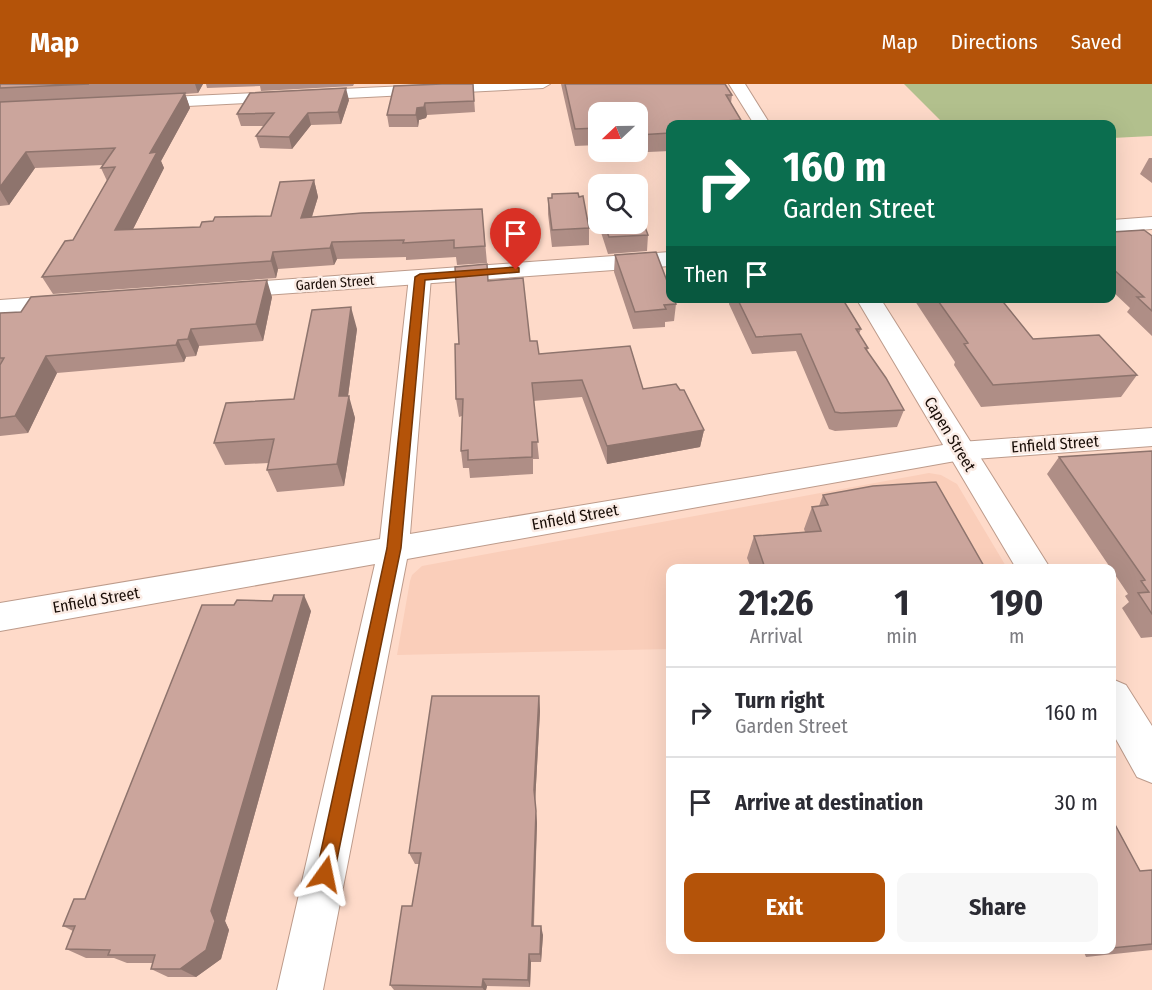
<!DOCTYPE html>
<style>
body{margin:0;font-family:"Fira Sans Condensed",sans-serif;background:#f7f7f7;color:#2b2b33;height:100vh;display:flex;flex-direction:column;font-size:22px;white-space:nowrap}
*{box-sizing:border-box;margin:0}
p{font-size:20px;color:#7c7c81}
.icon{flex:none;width:33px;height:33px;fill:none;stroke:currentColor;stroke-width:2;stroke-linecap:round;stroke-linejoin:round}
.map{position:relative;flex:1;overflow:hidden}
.drawer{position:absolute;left:666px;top:480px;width:450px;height:390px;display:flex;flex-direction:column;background:#fff;border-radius:12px;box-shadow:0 6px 24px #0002}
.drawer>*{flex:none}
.guide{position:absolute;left:666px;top:36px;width:450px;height:183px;border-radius:12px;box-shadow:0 6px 24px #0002;background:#0b6e4f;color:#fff;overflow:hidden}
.needle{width:39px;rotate:248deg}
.fabs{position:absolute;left:588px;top:18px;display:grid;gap:12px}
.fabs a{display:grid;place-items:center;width:60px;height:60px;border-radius:12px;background:#fff;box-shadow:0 6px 24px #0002;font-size:30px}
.pin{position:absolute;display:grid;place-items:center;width:51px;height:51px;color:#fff;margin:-62px -26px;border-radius:50% 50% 50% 0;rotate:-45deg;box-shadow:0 0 6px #0007}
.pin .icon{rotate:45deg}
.me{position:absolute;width:66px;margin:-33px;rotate:12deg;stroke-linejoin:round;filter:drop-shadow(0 0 4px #0008)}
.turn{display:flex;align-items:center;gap:21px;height:126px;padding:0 18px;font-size:27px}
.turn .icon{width:78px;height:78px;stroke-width:2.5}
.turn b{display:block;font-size:42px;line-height:51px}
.then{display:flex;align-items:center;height:57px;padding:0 18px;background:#0003;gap:12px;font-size:22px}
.eta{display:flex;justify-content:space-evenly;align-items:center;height:102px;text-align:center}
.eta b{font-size:36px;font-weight:700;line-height:42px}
.action{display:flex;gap:12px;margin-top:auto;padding:12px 18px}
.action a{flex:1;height:69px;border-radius:12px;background:#b45309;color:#fff;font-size:24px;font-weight:700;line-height:69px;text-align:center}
.action a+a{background:#f7f7f7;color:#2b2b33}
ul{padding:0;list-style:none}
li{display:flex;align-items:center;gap:18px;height:90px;padding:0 18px;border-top:2px solid #e1e1e2}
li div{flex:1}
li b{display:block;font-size:22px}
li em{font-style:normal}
header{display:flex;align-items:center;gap:36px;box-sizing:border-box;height:84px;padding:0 30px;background:#b45309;color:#fff}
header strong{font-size:28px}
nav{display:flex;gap:33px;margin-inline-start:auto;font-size:21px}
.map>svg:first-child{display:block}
</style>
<header>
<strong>Map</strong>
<nav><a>Map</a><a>Directions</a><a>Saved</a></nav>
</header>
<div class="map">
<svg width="1152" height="906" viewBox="0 0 1152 906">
<rect width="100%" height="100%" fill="#fedac9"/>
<!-- built -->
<path fill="#faceba" d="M929 389 941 391 957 400 1007 484H670V565L397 571 410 497 412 491 422 482Z"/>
<!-- green -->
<path fill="#b2c08d" d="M904 0H1152V52L1112 54V40H944Z"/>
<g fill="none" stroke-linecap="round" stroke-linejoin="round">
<defs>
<path id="street" d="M450 0H550L543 4 148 24 140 19 148 14Z
M420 187 428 188 431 193 410 450 961 358 1152 344V362L961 376 407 475 323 906H277L375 480 0 547V519L380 455 409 193 412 188Z"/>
<path id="secondary" d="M729 0H745L770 40H754Z
M1152 133V145L1112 148V136Z
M670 168V182L223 214 215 212 211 207 215 202 223 200Z
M70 211 79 213 82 218 79 223 0 230V216Z
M856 214H880L1050 484H1016Z
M1112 595 1126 601 1152 642V699L1137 693 1112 648Z"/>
</defs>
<!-- street casing -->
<use href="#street" stroke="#bd9b8b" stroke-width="2"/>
<!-- secondary casing -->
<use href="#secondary" stroke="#bd9b8b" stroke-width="2"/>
<!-- street -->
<use href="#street" fill="#fff" fill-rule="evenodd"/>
<!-- secondary -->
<use href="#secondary" fill="#fff" fill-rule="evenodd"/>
</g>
<!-- wall -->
<path fill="#af8e86" d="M0 0H203L198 9 185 10 190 24 161 77 164 84 133 145 200 143 213 137 271 132 314 96 318 113 312 133 482 125 487 179 457 181 456 173 406 176V173L337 175 334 181 278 185 276 194 53 210 42 193 73 156 107 97 101 84 103 81 35 84 9 121 0 122Z
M206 0H354L353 2 261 7 260 2 207 4Z
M473 0 475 28 427 31 426 34 419 36 418 43H389L387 31Z
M561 0H725L732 11 731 19 741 36V40H670V67L626 69 625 68H638V28H598V61L575 62Z
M349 16 341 40 311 41 292 65 260 64 256 52 264 42H241L237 30Z
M1149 74H1152V99L1140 90Z
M548 114H552L589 144V161L552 163 548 130Z
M598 124V140H638L648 151 647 167 608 170 598 139Z
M1112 148 1152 152V252L1127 228 1130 224 1112 207Z
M615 171 676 220 674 237 665 238V243L633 245 614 188Z
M488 197 539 270 643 305 704 346 700 363 607 380 582 313 533 317 539 375H533V390L470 394 469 384H463L461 367 462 332 459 333 456 315 459 260Z
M272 213 263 257 199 262 196 272 186 273 184 278 57 289 28 349 0 352V229Z
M730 214H842L861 245 859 250 868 264 867 267 904 326 897 343 835 347 829 345 796 267 752 270 729 220Z
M913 214H1000L1033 255 1137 291 1121 313 981 323 954 281 955 278Z
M357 245 348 312 355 334 344 402 277 408 267 386 269 379 225 381 214 359 294 315Z
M1152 367V553L1141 554 1122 524 1129 518 1125 512 1128 510 1047 390 1059 373Z
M823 411 985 484H751L747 474 754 452 805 448 804 445 812 423 819 422Z
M234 521 311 527 225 837 229 846 221 875 196 893H168L151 885 153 879H127L114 874H86L66 865 73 847 63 842 85 815Z
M539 612 540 627 535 719 537 739 534 842 543 851 541 878H531L530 903 487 902 486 906H394L390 901 412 822 419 780H415L409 769Z
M1112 735 1140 787 1152 786V866L1086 873 1083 866H1112Z"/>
<!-- shaded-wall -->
<path fill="#8e746d" d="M195 0H203L198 9Z
M346 4 349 16 341 40 338 28Z
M185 9 190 24 161 77 164 84 124 163 115 146 150 69Z
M425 19 427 31 426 34 419 36 418 43 416 31 417 24Z
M308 29 311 41 292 65 289 53Z
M26 68 35 84 9 121 0 106V103Z
M314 96 318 113 306 151 301 134Z
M332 158 337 175 334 181 330 164Z
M273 168 278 185 276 194 271 177Z
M267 196 272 213 263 257 256 240Z
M351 223 357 245 347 319 349 312 355 334 344 402 337 380 339 312Z
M191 245 199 262 196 272 188 255Z
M178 256 186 273 184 278 176 261Z
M46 272 57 289 28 349 15 332Z
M704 346 700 363 607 380V362Z
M304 511 311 527 225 837 229 846 221 875 196 893 180 885 211 827Z
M539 612 540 627 535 719 537 739 533 851 532 842 534 706Z
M541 842 543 851 541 878 540 870Z
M529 870 531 878 530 903 528 896Z
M483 895 487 902 486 906H484L482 903Z"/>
<!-- building -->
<path fill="#cba59c" stroke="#8e746d" stroke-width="1.5" d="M0 0H89L0 4Z
M442 0H473L474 17 425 19 424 23 417 24 416 31H387L394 2Z
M565 0H725L732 11H726L741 36 726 37 728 40H670V49L638 51V28H598V44L575 45Z
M346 4 338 28 308 29 289 53 256 52 274 29 237 30 250 9Z
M185 9 150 69 157 68 115 146 200 143 202 138 213 137 215 133 271 132 280 98 314 96 301 134 362 129 482 125 485 162 454 164V156L403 159 404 156 332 158 330 164 273 168 271 177 42 193 65 157 73 156 115 83 101 84 115 64 26 68 0 103V18Z
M578 109 579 113 583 112 589 144 552 146 548 114H552V110Z
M638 124 648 151 609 153 604 140H638Z
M1144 146 1152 152V227L1137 213H1144L1112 184V148Z
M656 168 670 205V214H674L676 220 664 221 666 225 635 228 615 171Z
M487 180 488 197 523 194 530 257H537L539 270 630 262 643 305 676 300 680 306H684L704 346 607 362 582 296 532 299 538 358H532V373L468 376V366L461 367 463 315H456L455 260H459L455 183Z
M267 196 256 240 191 245 188 255 178 256 176 261 46 272 15 332 0 334V281L4 274H0V229L21 228 31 213Z
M737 214H842L861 245H856L868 264H865L886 294 904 326 841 329 835 328 801 250 756 253Z
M936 214H1000L1033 255 1099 251 1137 291 993 301 964 260 968 259Z
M351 223 339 312H349L337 380 267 386 274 355 214 359 226 319 294 315 312 226Z
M1152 367V530L1138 509 1149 508 1141 497 1145 496 1059 373Z
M936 398 985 484H765L754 452 821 447 812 423 828 421 823 411 873 402Z
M274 511H304L211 827 215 837 206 866 180 885H151L155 871H108L110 866 66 865 75 842H63L74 815H85L202 521H234L237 516 272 517Z
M432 612H539L534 706 536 727 532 842H541L540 870H529L528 896 483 895 482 903 390 901 402 822H412L421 769H409Z
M1112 735 1140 787 1152 786V860L1112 864Z"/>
<!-- route -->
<path fill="#b45309" stroke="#753606" stroke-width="1.5" d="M516 183 519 184V188L425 196 401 464 334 790 332 796 325 799 318 796 316 790 387 464 415 193 420 190Z"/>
<g text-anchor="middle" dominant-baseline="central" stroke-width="5" stroke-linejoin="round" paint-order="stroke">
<!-- far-street labels -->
<g font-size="14" fill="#190d07" stroke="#fbece5">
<text transform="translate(335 199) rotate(-4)">Garden Street</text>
</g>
<!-- street labels -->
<g font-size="16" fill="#190d07" stroke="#fbece5">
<text transform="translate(950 350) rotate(59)">Capen Street</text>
<text transform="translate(1055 360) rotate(-4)">Enfield Street</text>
<text transform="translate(575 433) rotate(-10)">Enfield Street</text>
<text transform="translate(96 516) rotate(-10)">Enfield Street</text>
</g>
</g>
</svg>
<div class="fabs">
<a><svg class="needle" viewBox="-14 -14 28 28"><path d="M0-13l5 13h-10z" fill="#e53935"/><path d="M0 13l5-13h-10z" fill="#7c7c81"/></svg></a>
<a><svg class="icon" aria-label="search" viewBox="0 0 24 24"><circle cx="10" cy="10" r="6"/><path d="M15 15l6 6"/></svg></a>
</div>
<div class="pin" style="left:516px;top:186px;background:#d93025"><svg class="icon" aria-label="arrive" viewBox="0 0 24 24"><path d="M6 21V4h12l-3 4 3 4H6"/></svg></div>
<svg class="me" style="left:325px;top:790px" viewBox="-20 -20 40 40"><path d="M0-17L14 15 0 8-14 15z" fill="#b45309" stroke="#fff" stroke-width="4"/></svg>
<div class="guide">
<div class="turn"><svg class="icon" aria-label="right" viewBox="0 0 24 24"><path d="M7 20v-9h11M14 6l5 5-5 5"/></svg><div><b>160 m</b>Garden Street</div></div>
<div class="then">Then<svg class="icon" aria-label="arrive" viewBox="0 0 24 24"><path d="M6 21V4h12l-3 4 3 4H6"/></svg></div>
</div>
<section class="drawer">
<div class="eta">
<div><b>21:26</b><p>Arrival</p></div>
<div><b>1</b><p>min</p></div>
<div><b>190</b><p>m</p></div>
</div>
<ul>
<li><svg class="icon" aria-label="right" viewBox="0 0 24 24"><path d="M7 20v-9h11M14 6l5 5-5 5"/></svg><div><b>Turn right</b><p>Garden Street</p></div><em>160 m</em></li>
<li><svg class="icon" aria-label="arrive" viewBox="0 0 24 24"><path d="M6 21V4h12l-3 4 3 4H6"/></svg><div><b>Arrive at destination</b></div><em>30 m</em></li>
</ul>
<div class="action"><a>Exit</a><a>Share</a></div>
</section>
</div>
